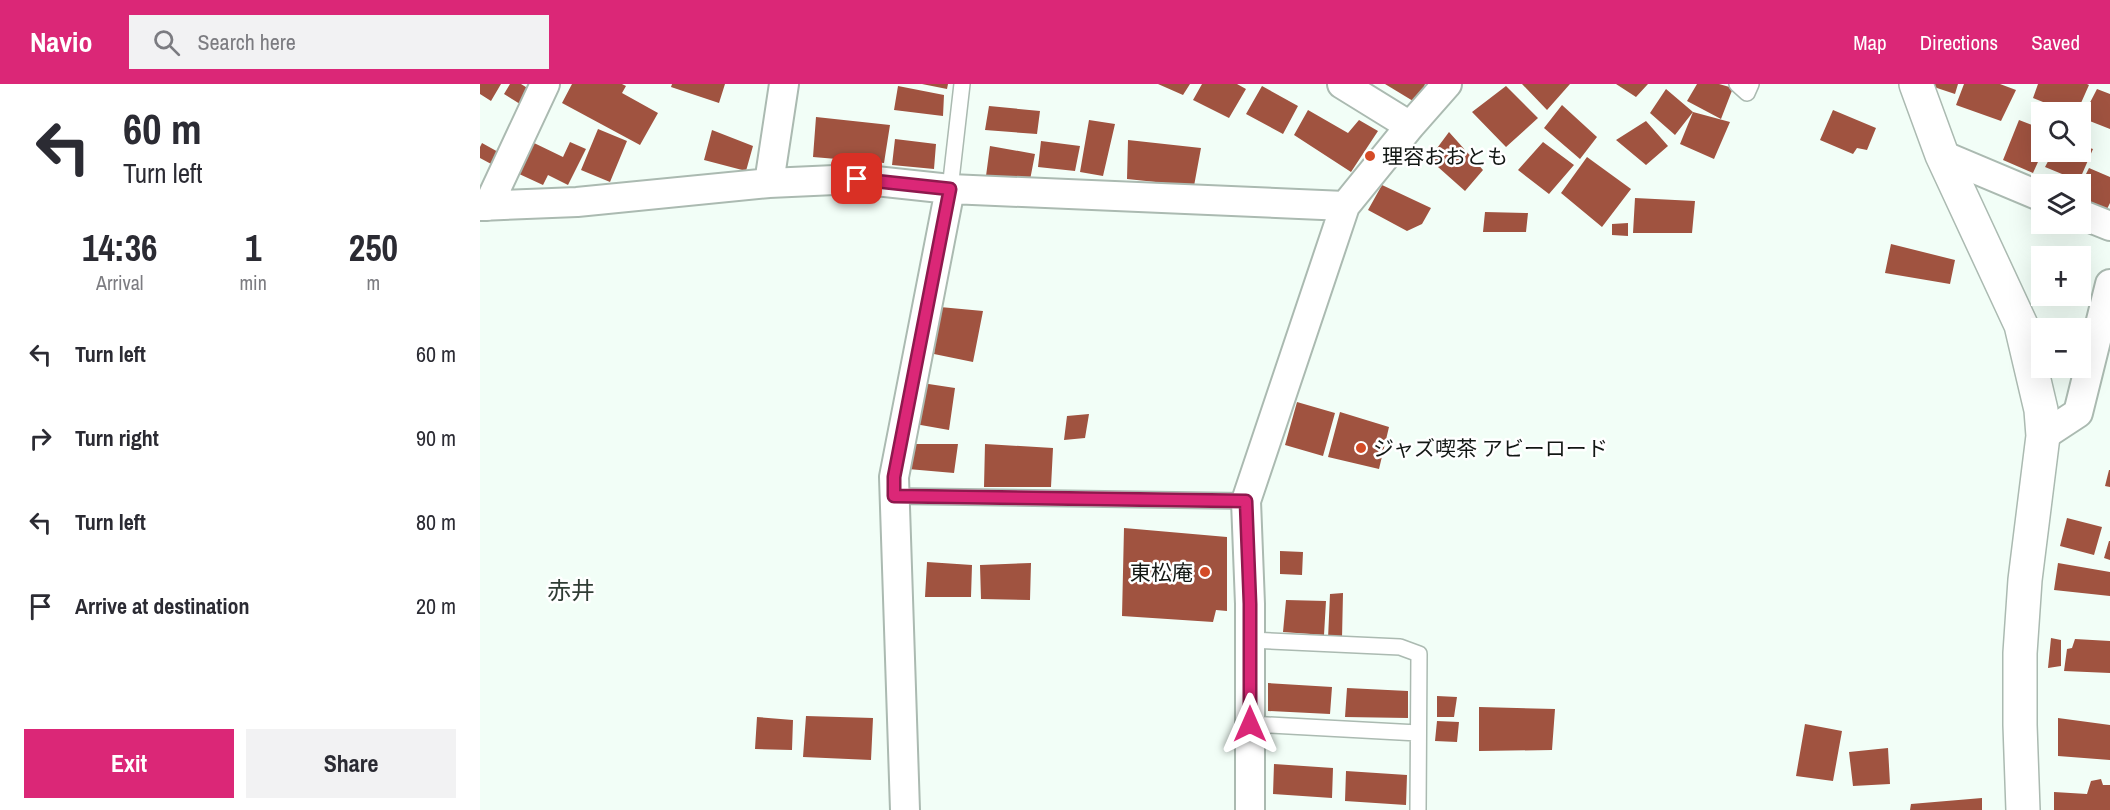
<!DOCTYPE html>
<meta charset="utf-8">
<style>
body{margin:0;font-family:"Archivo Narrow","Noto Sans JP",sans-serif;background:#f2f2f3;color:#2b2b33;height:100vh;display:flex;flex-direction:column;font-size:22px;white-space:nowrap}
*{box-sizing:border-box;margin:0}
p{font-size:20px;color:#7c7c81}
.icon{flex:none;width:33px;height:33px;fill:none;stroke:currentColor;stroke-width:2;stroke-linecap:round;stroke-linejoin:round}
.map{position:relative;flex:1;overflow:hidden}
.details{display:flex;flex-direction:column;background:#fff;width:480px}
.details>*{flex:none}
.hud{background:#fff;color:#2b2b33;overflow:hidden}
.controls{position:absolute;left:1551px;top:18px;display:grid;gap:12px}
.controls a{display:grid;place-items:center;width:60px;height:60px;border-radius:0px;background:#fff;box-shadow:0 6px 24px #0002;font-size:30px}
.pin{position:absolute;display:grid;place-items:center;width:51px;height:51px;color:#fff;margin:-26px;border-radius:12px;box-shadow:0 3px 9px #0006}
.me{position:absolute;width:66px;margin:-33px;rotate:0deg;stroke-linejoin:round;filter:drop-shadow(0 0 4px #0008)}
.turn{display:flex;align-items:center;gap:21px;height:126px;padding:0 24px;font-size:27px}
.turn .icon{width:78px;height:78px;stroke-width:2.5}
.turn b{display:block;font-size:42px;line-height:51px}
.eta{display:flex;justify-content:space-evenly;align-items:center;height:102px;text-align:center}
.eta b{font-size:36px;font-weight:700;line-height:42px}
.primary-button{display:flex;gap:12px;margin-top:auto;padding:12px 24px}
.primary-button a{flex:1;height:69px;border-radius:0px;background:#db2777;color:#fff;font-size:24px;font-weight:700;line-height:69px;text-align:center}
.primary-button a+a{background:#f2f2f3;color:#2b2b33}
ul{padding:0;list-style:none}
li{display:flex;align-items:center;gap:18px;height:84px;padding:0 24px}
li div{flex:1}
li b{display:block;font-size:22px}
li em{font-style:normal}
header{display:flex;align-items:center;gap:36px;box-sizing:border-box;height:84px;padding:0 30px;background:#db2777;color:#fff}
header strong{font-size:28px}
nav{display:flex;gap:33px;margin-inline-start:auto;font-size:21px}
.search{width:420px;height:54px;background:#f2f2f3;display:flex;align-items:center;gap:15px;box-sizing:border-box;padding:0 21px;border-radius:0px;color:#7c7c81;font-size:22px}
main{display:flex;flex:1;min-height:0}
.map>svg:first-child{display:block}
</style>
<header>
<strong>Navio</strong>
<div class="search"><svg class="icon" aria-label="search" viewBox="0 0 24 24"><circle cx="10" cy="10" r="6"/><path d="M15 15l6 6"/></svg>Search here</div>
<nav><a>Map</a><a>Directions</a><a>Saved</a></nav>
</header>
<main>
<section class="details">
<div class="hud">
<div class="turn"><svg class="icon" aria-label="left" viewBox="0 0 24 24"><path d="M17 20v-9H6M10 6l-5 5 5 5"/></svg><div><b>60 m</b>Turn left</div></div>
</div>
<div class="eta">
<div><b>14:36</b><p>Arrival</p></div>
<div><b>1</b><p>min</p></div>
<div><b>250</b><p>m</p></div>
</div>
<ul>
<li><svg class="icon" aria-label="left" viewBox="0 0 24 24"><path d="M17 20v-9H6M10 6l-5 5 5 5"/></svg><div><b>Turn left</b></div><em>60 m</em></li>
<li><svg class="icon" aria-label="right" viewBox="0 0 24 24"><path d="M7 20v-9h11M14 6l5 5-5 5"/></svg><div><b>Turn right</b></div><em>90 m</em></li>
<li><svg class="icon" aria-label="left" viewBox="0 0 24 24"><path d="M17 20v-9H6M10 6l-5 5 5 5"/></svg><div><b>Turn left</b></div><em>80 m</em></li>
<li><svg class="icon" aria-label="arrive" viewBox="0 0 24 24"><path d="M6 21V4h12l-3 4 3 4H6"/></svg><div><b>Arrive at destination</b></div><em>20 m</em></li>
</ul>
<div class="primary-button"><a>Exit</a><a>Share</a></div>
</section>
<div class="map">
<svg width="1630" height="726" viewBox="0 0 1630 726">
<rect width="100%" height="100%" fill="#f2fef7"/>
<!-- building -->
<path fill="#a05340" d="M0 0H21L11 17 0 10Z
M30 0H41L49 5 40 20 24 10Z
M92 0H142L146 2 142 9 178 29 160 61 82 19Z
M192 0H245L239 19 191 3Z
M442 0H468L467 5Z
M678 0H710L703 11Z
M722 0H757L766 5 749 34 713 16Z
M905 0H945L938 20Z
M1042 0H1090L1067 26Z
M1136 0H1168L1156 13Z
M1217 0H1239L1253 4 1241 35 1207 17Z
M1445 0H1478L1475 10Z
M1484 0H1520L1536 6 1521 37 1476 21Z
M1558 0H1607L1609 1 1597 28H1588L1553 14Z
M418 2 464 11 463 32 414 26Z
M782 2 818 22 803 50 766 30Z
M1026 2 1058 34 1026 63 992 28Z
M1186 5 1213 28 1195 51 1170 29Z
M1617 5 1630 10V45L1602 34Z
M1082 21 1117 53 1100 75 1064 44Z
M509 22 560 27 557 50 505 46Z
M828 26 868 49 879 36 898 47 871 88 814 51Z
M1353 26 1396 44 1387 66 1377 64 1373 70 1340 56Z
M1213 28 1250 38 1234 75 1200 60Z
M336 33 410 41 404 79 333 73Z
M609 36 635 40 623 92 600 88Z
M1539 36 1562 45V69L1553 89 1523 76Z
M1166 37 1188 62 1166 81 1136 56Z
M118 45 147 57 130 98 101 86Z
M232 46 273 62 266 87 224 76Z
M969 48 1003 86 985 107 949 75Z
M415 55 456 60 454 85 412 81Z
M648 56 721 64 714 102 647 95Z
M561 57 600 62 595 87 558 83Z
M52 58 83 73 90 58 106 65 88 101 68 91 63 101 37 89Z
M1063 58 1094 81 1069 110 1038 86Z
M2 59 20 69 13 81 0 74V63Z
M1600 61 1613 65 1599 97 1565 83 1573 68H1600Z
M510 62 555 70 550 96 506 92Z
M1107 73 1151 105 1122 143 1081 109Z
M1609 84 1630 93V119L1627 125 1600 115V102Z
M902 101 951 124 942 140 927 147 888 126Z
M1155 114 1215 117 1212 149H1153Z
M1005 128 1048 129 1046 148H1003Z
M1148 139V152L1132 151V140Z
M1411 160 1475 176 1470 200 1405 189Z
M460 223 503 227 493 278 454 270Z
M442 299 475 304 469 346 435 340Z
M817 318 855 329 843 372 805 361Z
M860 328 909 343 899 385 848 373Z
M609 330 605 354 584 356 587 332Z
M431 360H478L474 389 428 385Z
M505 360 573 364 571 403H504Z
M1629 386H1630V403L1625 402Z
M1587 434 1622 443 1614 471 1580 462Z
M644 444 747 453V527L736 526 733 538 642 532Z
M1629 457H1630V476L1624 474Z
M800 467 823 468 822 491 800 490Z
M447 478 492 481 491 513H445Z
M551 479 550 516 501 515 500 481Z
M1578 479 1630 488V512L1574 506Z
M863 509 862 554 848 555 850 510Z
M806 516 846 517 844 551 803 548Z
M1571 554 1581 556V582L1568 584Z
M1595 555 1630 557V589L1584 587 1587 565 1592 564Z
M788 599 852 603 850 630 788 627Z
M867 604 928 607V634L865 633Z
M957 612 977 613 974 633H957Z
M999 623 1075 625 1072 666 999 667Z
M326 632 393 634 391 676 323 673Z
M277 633 313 636 312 666 275 665Z
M1578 634 1630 641V676L1578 672Z
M957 637 979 638 977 658 955 657Z
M1325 640 1362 647 1353 697 1316 692Z
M1408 664 1410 700 1373 702 1369 668Z
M794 680 853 684 852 714 793 710Z
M866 687 927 691 926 721 865 717Z
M1621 695 1623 701H1630V726H1574V708L1607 710 1611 697Z
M1502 714V726H1430L1431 720Z"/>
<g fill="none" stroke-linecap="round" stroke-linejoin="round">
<defs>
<path id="service" d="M1257 0 1267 9 1271 0
M470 105 482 0
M414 412 766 417
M770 556 920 563 939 570 938 726
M770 640 938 649"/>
<path id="minor" d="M862 0 930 42
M1462 71 1562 113
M289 99 304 0
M0 122 97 118 289 99 377 95 470 105 865 122
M8 122 65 0
M1600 130 1630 142
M1563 352 1598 329 1630 200
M425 726 414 393 470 105
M770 726V520L766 417 865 122 930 42 967 0"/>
<path id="tertiary" d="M1436 0 1462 71 1541 241 1561 326 1563 352 1545 496 1540 569V641L1543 726"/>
</defs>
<!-- service casing -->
<use href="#service" stroke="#abbab1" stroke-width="18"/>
<!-- minor casing -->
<use href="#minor" stroke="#abbab1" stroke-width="32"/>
<!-- tertiary casing -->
<use href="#tertiary" stroke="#abbab1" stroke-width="36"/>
<!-- service -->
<use href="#service" stroke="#fff" stroke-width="15"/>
<!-- minor -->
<use href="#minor" stroke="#fff" stroke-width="28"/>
<!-- tertiary -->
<use href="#tertiary" stroke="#fff" stroke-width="33"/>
</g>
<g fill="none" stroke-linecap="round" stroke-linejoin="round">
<defs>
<path id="route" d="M377 95 470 105 414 393V412L766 417 770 520V640"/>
</defs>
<!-- route casing -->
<use href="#route" stroke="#8e194d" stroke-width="15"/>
<!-- route -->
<use href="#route" stroke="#db2777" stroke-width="10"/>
</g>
<!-- markers -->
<g fill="#d44b26" stroke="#fff" stroke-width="2">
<circle cx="890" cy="72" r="6"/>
<circle cx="881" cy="364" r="6"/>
<circle cx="725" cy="488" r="6"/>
</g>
<g text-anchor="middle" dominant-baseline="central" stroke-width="5" stroke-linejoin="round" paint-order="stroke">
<!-- poi labels -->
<g font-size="21" fill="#121714" stroke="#fff" text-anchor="start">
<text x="902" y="72">理容おおとも</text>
<text x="893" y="364">ジャズ喫茶 アビーロード</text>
<text x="713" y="488" text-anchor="end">東松庵</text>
</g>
<!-- quarter labels -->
<g font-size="24" fill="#303d35" stroke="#fff">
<text x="91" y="506">赤井</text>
</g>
</g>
</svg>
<div class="controls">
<a><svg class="icon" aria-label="search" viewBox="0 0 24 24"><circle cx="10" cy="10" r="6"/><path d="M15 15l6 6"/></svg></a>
<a><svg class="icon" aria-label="layers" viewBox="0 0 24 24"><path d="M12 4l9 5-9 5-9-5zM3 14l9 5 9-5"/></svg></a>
<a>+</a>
<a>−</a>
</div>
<div class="pin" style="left:377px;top:95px;background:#d93025"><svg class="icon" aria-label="arrive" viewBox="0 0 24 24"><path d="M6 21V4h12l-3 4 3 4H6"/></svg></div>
<svg class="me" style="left:770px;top:640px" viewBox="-20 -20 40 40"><path d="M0-17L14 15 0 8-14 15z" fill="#db2777" stroke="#fff" stroke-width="4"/></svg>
</div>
</main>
